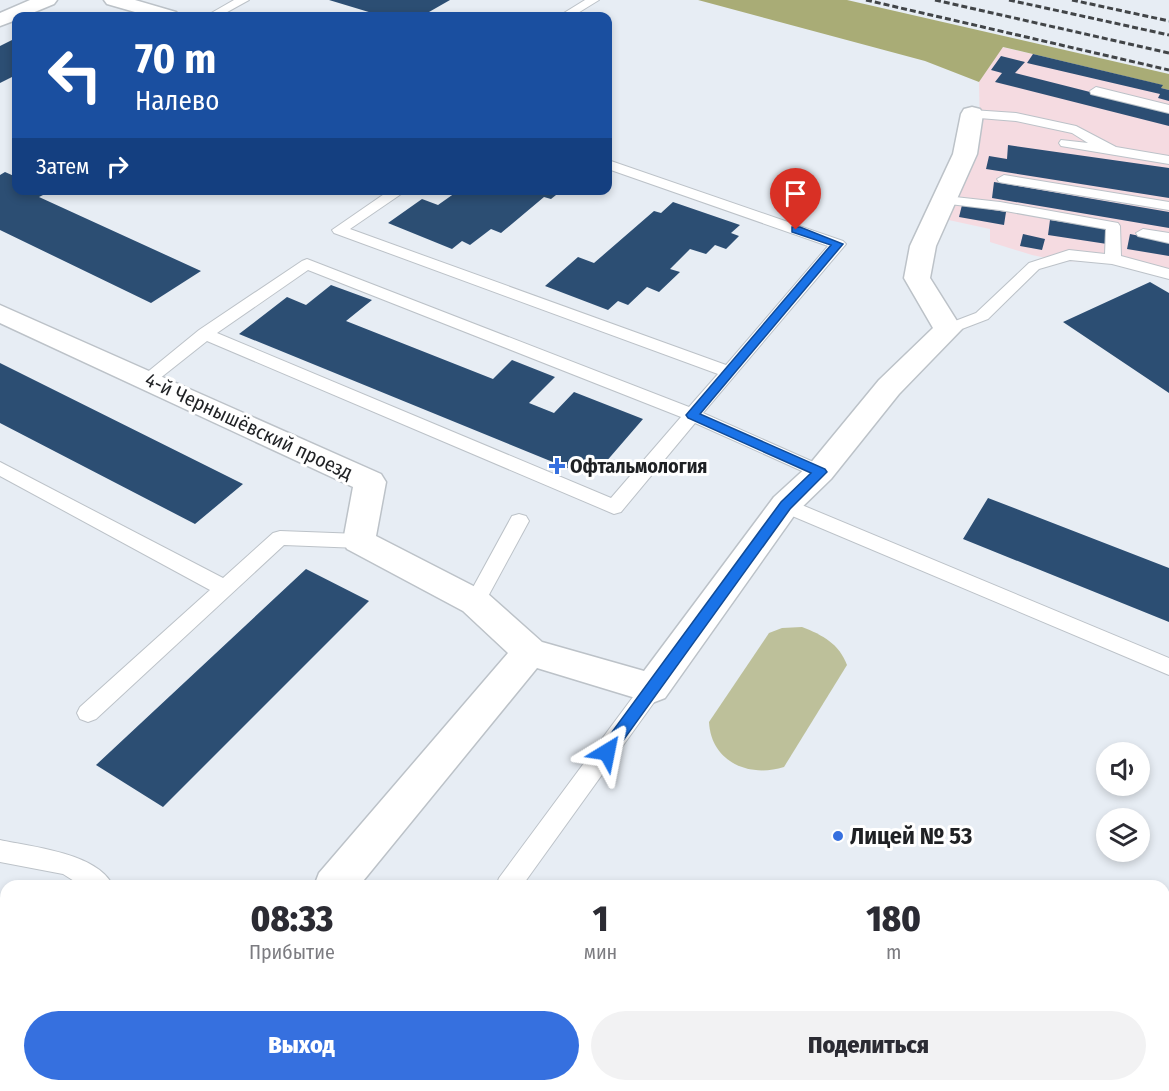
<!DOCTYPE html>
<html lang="ru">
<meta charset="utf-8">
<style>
body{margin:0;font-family:"Fira Sans Condensed",sans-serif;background:#f2f2f3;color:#2b2b33;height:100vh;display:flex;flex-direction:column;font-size:22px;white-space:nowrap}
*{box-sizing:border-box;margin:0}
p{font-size:20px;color:#7c7c81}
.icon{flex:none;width:33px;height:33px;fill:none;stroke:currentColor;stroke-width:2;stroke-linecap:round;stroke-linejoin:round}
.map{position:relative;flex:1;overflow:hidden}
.panel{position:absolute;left:0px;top:880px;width:1170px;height:212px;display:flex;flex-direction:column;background:#fff;border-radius:18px 18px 0 0;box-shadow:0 3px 9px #0003}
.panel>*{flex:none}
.top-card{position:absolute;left:12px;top:12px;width:600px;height:183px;border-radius:12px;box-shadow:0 3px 9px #0003;background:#1a4fa0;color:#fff;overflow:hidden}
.buttons{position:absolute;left:1096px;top:742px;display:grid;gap:12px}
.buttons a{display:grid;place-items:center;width:54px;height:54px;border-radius:50%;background:#fff;box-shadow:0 3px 9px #0003;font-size:30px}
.pin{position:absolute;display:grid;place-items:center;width:51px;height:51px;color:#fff;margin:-62px -26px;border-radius:50% 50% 50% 0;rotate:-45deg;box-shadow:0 0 6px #0007}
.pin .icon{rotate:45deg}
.me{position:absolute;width:66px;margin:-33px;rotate:35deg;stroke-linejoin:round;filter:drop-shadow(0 0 4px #0008)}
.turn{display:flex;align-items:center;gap:21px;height:126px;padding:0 24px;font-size:27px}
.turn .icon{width:78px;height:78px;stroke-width:2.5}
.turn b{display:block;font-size:42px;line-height:51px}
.then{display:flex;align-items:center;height:57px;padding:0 24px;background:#0003;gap:12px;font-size:22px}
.eta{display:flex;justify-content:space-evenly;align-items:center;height:102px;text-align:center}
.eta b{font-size:36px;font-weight:800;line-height:42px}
.primary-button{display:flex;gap:12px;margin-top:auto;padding:12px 24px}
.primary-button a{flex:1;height:69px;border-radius:36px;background:#3670df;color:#fff;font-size:24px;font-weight:800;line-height:69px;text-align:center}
.primary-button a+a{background:#f2f2f3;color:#2b2b33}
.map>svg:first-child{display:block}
</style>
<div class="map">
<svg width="1169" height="1091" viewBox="0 0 1169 1091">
<rect width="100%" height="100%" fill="#e7edf4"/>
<!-- industrial -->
<path fill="#f5dbe1" d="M1002 47 1163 85 1169 90V278L1112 262 1061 261 1032 255 990 242V229L944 219 980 132 979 82Z"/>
<!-- green -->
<path fill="#bdc09a" d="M802 627C823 635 839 644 847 665L784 767C749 778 711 762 709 722L769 633 782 628Z"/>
<!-- forest -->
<path fill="#a9ac76" d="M698 0H847L1169 74V90L1161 88 1162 85 1003 47 979 82 925 61Z"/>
<!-- building -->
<path fill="#2c4e73" d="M329 0H450L422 16H382Z
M16 38V75L0 83V46Z
M1033 54 1163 85 1161 88 1169 90V101L1158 98 1160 94 1027 63Z
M1001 56 1025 62 1015 73 1169 112V126L995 82 1002 73 991 70Z
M1008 145 1169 168V198L986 169 989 156 1007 159Z
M5 172 14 176 16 175V190H46L49 192 39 197 201 271 151 303 0 230V175Z
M994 182 1169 212V228L992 198Z
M464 190H575L570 194 561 191 551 199 544 197 501 233 491 229 470 245 462 241 452 249 388 223 422 199 438 205 455 193 459 194Z
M673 202 740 225 731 233 739 236 726 249 715 245 706 254 690 249 670 269 680 272 659 292 647 287 628 305 618 301 608 310 545 286 578 257 594 263 654 211 661 213Z
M962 205 1006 212 1004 225 959 217Z
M1050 220 1107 229V244L1048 235Z
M1023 234 1045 239 1042 250 1020 246Z
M1130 234 1169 242V256L1127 249Z
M1150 282 1169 293V393L1063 322Z
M331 285 372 300 346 321 493 379 512 360 555 377 529 403 554 413 574 392 643 419 592 478 239 334 287 297 306 305Z
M0 363 243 484 195 524 0 423Z
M988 498 1169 568V622L963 539Z
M306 569 369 601 163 807 96 765Z
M620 1086H897L906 1091H617Z"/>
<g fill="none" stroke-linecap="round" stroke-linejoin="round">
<defs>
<path id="service" d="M234 0H249L220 16H206Z
M585 0H599L573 16H559Z
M1096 87 1169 105V113L1091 94 1090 91Z
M972 110 1016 113 1076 126 1116 147 1169 156V164L1061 146 1059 143 1061 140 1088 143 1072 133 1016 121 967 117 965 114Z
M608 160 843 241 846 244 703 413 827 468 829 472 827 476 820 478 813 476 695 423 621 512 614 514 207 341 154 383H142L139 379 199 330 302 261 307 259 689 407 718 374 334 233 332 230 390 190H407L350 229 726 365 828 246 608 169ZM308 270 681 417 611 498 217 333Z
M1004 175 1169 202V210L999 182 997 179Z
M946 196 1000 202 1118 223 1120 226 1121 256 1169 269V279L1112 264 1070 260 1039 269 988 319 954 332H942L940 329 942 326 976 313 1029 263 1069 250 1105 254 1106 229 1000 210 941 203 939 200 941 197Z
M1143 229 1169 233V243L1138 236 1136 233Z
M0 462 223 578 273 533 280 531 359 534 366 536 369 541 366 546 359 548 284 545 96 719 88 722 80 719 77 713 80 707 210 590 0 476Z
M785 498 1169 658V675L778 510 776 505 778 500Z
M519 514 526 516 529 521 485 602 482 607 475 610 468 607 465 602 512 516Z
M652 679 660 682 663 688 660 694 522 886H496L499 878 644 682Z
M0 840C32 847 98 853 113 886H82L63 874 0 862Z
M346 1086H376L374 1091H344Z"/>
<path id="minor" d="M30 0H57L54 4 25 16H16V20L0 26V13Z
M104 0H135L176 12 179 16H149L107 4Z
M972 107 980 109 983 114 977 154 936 246 930 278 962 329 899 394 831 479 796 513 665 698 652 703 537 668 359 886H314L319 873 508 653 463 611 347 549 343 541 353 487 0 323V305L381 474 386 482 376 536 487 593 542 642 644 671 774 497 809 465 879 380 933 328 904 278 910 246 953 154 961 114 964 109Z
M136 1086H184L182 1091H134Z"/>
</defs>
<!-- service casing -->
<use href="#service" stroke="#bcc2c8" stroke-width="2"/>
<!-- minor casing -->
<use href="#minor" stroke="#bcc2c8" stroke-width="3"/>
<!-- service -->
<use href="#service" fill="#fff" fill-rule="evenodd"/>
<!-- minor -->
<use href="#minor" fill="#fff" fill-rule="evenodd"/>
<!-- rail -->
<path stroke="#424548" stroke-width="3" stroke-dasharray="6 3" stroke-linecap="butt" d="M866 0 1169 70
M935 0 1169 53
M1009 0 1169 35
M1072 0 1169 21"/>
</g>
<!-- route -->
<path fill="#1a73e8" stroke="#114b97" stroke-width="1.5" d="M792 227H800L843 244 700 414 825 469 827 472 790 509 612 756 607 758 601 756 599 752 601 747 781 502 811 473 688 418 686 415 831 245 792 232Z"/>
<!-- markers -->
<g fill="#3670df" stroke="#fff" stroke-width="2">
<path d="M554 457h6v6h6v6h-6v6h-6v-6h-6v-6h6z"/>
<circle cx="838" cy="836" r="6"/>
</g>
<g text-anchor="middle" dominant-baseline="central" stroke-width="6" stroke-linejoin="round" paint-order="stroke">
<!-- street labels -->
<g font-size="20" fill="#1f2124" stroke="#fff">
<text transform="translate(249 426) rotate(25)">4-й Чернышёвский проезд</text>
</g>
<!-- poi labels -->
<g font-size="20" font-weight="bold" fill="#1f2124" stroke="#fff" text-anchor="start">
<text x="570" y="466">Офтальмология</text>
</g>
<!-- near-poi labels -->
<g font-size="24" font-weight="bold" fill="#1f2124" stroke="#fff" text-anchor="start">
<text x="850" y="836">Лицей № 53</text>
</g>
</g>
</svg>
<div class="buttons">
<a><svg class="icon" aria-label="sound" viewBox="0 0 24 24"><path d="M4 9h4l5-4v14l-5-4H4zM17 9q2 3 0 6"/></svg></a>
<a><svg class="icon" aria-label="layers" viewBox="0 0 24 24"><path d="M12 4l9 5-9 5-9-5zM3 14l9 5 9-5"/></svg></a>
</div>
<div class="pin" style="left:796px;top:230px;background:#d93025"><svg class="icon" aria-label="arrive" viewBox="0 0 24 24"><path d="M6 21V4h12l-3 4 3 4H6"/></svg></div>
<svg class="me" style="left:607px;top:752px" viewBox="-20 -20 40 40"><path d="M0-17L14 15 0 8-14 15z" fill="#1a73e8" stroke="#fff" stroke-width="4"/></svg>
<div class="top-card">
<div class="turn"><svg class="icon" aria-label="left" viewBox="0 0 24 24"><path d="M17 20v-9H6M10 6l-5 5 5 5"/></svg><div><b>70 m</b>Налево</div></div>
<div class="then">Затем<svg class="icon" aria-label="right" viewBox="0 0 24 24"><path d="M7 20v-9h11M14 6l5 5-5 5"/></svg></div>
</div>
<section class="panel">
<div class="eta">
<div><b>08:33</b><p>Прибытие</p></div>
<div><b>1</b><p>мин</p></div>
<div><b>180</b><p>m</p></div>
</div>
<div class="primary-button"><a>Выход</a><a>Поделиться</a></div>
</section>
</div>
